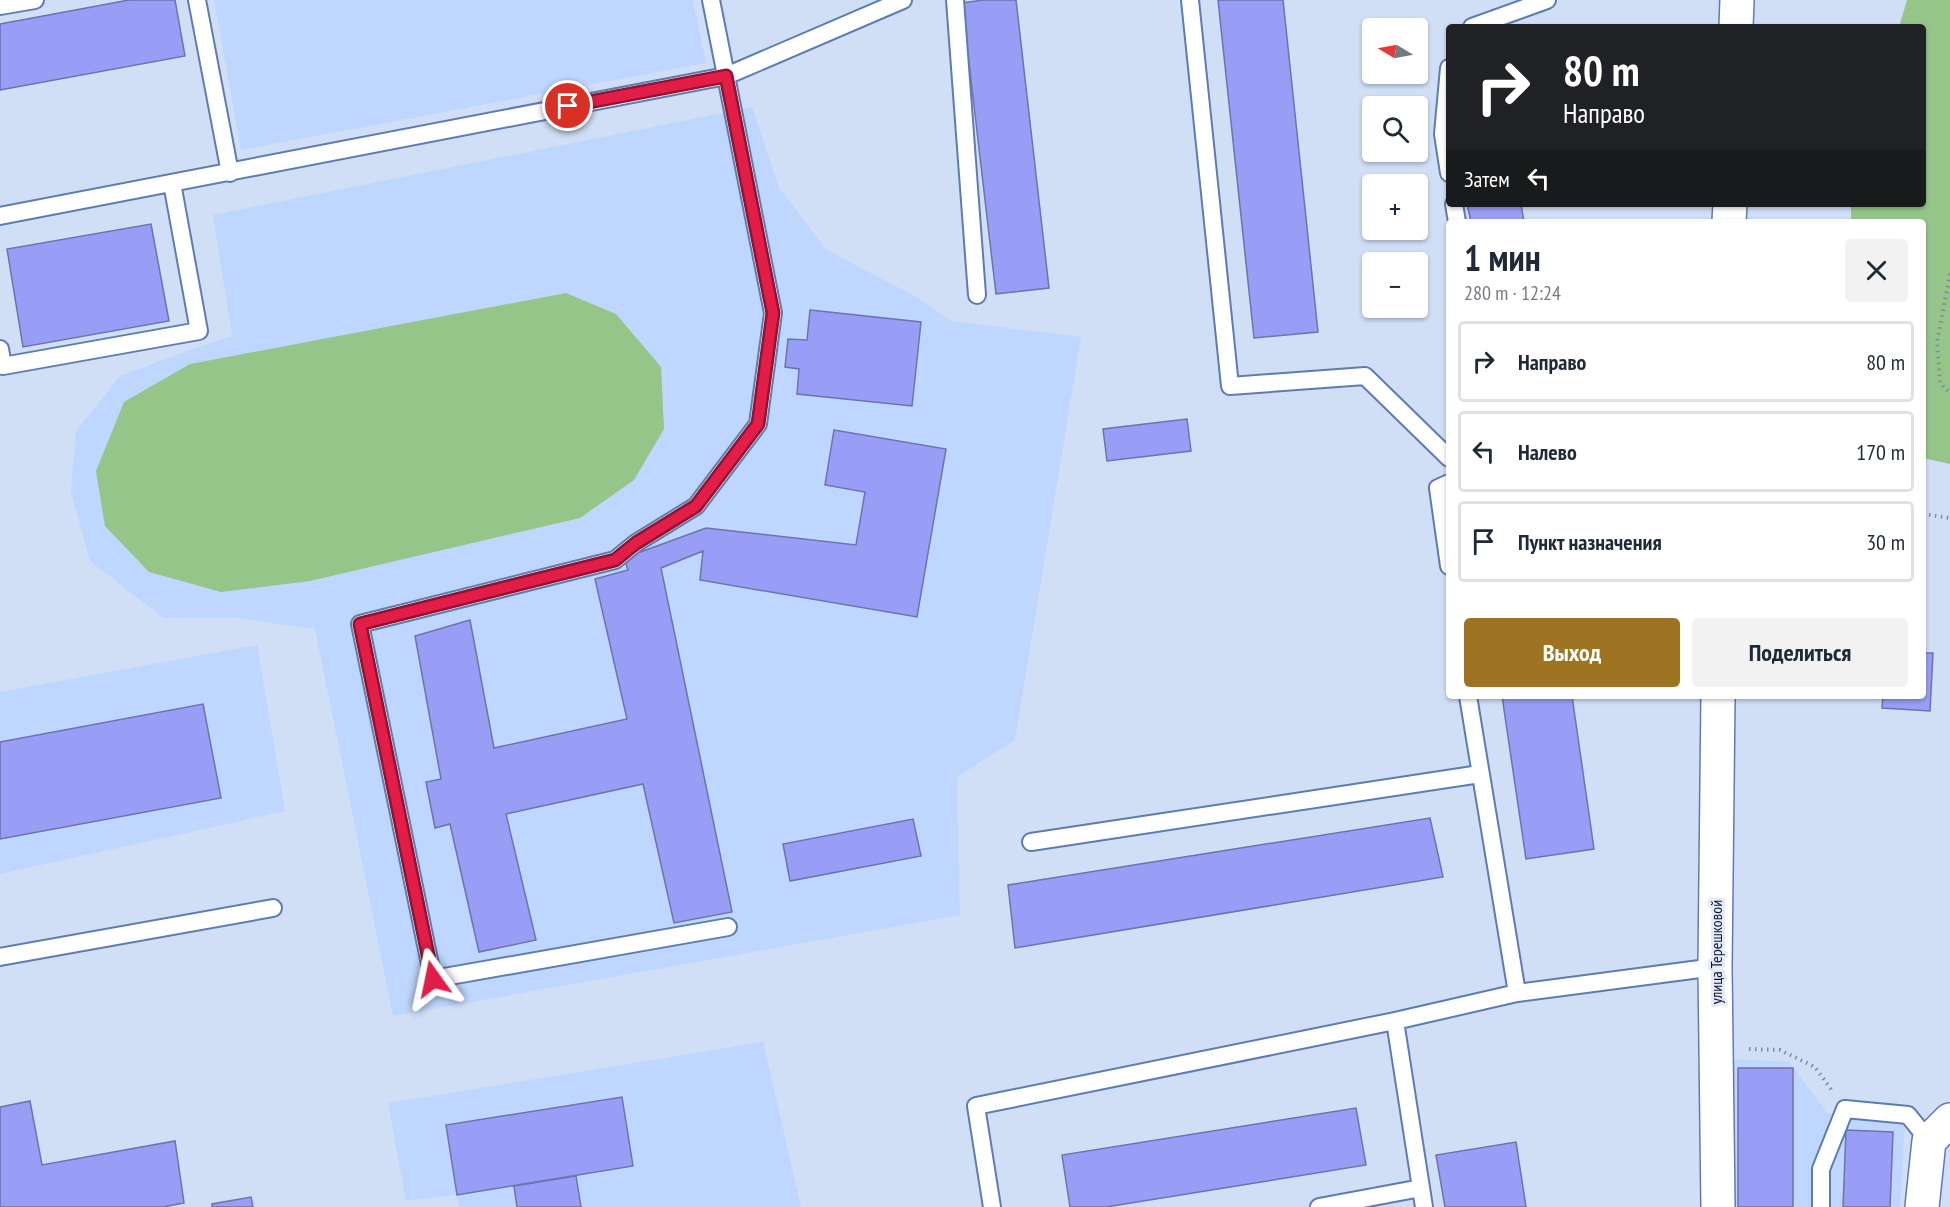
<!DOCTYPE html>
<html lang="ru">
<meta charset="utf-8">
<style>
body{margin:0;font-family:"PT Sans Narrow",sans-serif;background:#f2f2f3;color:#1f2937;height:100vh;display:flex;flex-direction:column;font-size:22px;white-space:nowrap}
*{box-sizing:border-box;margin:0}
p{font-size:20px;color:#747a83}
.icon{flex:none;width:33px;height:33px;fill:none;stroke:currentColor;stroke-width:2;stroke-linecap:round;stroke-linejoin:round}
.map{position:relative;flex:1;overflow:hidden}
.sheet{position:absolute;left:1446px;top:219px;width:480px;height:480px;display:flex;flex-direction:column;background:#fff;border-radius:6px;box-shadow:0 2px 4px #0004}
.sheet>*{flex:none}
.hud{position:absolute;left:1446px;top:24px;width:480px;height:183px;border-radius:6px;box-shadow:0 2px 4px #0004;background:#202124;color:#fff;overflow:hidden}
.needle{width:39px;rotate:280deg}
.fabs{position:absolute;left:1362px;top:18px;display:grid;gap:12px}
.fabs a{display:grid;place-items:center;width:66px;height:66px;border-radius:6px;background:#fff;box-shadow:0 2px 4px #0004;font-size:30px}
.pin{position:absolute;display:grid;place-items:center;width:51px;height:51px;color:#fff;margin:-26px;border:3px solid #fff;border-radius:50%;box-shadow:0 2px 6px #0007}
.me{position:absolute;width:66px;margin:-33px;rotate:348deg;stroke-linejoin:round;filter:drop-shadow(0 0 4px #0008)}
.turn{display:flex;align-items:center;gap:21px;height:126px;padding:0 18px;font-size:27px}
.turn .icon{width:78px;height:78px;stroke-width:2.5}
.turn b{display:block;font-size:42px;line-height:51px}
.then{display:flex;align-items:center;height:57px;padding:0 18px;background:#0003;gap:12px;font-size:22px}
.round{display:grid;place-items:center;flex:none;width:63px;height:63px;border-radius:6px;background:#f2f2f3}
.head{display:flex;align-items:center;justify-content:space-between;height:102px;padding:0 18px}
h1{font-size:36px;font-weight:700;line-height:45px}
.cta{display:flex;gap:12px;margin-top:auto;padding:12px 18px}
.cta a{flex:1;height:69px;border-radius:6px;background:#9e7422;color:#fff;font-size:24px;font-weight:700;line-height:69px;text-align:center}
.cta a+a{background:#f2f2f3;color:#1f2937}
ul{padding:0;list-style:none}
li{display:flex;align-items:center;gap:18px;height:81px;margin:0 12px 9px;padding:0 6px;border:3px solid #e0e1e3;border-radius:6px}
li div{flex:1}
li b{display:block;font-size:22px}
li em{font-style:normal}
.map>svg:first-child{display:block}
</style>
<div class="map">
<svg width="1950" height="1207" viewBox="0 0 1950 1207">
<rect width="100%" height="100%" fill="#d0def6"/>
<!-- built -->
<path fill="#bfd7fe" d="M214 0H693L706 63 241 150Z
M752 107 779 188 827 250 918 298 951 321 1081 337 1015 740 957 777 960 915 393 1016 315 629 236 618H164L90 561 71 492 76 431 120 376 187 351 232 336 213 215Z
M257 645 285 811 0 874V692Z
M763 1042 801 1207H459L456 1195 406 1201 388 1103Z
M1729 1059 1789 1062 1827 1113 1905 1123 1900 1207H1731Z"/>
<!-- green -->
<path fill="#95c589" d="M1907 0H1950V464L1923 458V222H1851V204H1923V27H1899Z
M566 293 616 314 661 367 664 429 634 480 580 518 310 581 221 592 149 572 105 526 96 471 124 402 190 364Z"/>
<!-- building -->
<path fill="#989ef5" stroke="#6e72ad" stroke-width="1.5" d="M129 0H175L185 56 0 90V24Z
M983 0H1016L1049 288 996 294 962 3Z
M1218 0H1283L1318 332 1254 338Z
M1467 204H1521L1524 222H1471Z
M151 224 169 321 23 347 7 249Z
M810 310 921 322 912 406 797 394 799 369 785 367 788 339 807 340Z
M1187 419 1191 451 1107 461 1103 429Z
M834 430 946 449 917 617 700 580 703 551 661 568 732 912 674 923 643 784 506 814 536 940 479 952 450 824 435 828 426 782 441 779 415 636 470 620 494 748 627 719 595 579 628 570 624 558 706 528 856 545 865 492 825 485Z
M1923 653H1933L1930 711 1882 708 1883 696H1923Z
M1502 696H1572L1594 849 1526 859Z
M203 704 221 798 0 839V742Z
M1430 818 1443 877 1015 948 1008 885Z
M913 819 921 856 790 881 783 844Z
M1738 1068H1793V1207H1738Z
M622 1097 633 1166 457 1195 446 1125Z
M30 1101 42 1165 175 1141 184 1203 163 1207H0V1107Z
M1356 1108 1366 1165 1106 1207H1070L1062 1155Z
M1846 1130 1893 1132 1890 1207H1843Z
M1516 1142 1526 1207H1445L1436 1155Z
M576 1176 581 1207H517L514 1186Z
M251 1197 253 1207H212V1204Z"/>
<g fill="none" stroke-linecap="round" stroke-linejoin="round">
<defs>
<path id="lane" d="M197 0 230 173
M711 0 773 313 758 424 696 506 636 543 615 560 360 624 433 979 728 927
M955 0 977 295
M1190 0 1230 386 1365 376 1449 458
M0 6 35 0
M1472 27 1547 0
M1449 68 1443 134 1449 173
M1454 204 1457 222
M0 216 726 76 903 0
M0 349 3 366 199 331 172 183
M1449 483 1438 488 1449 566
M1468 696 1517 993 1715 967
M1031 842 1480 774
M0 957 273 908
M1395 1021 1424 1207
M992 1207 976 1106 1395 1021 1517 993
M1319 1207 1421 1188
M1821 1207V1169L1845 1109 1908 1115 1929 1141"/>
<path id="street" d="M1736 27 1737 0
M1729 222 1730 204
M1718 1207 1715 967 1718 696
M1922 1207 1929 1141 1950 1120"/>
</defs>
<!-- lane casing -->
<use href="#lane" stroke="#5d7db2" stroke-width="20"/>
<!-- street casing -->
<use href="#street" stroke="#5d7db2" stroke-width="36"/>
<!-- path -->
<path stroke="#7e8ca3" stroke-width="4" stroke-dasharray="1.5 4.5" stroke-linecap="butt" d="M1950 274 1937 342 1940 383 1950 393
M1923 514 1950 518
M1749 1049 1780 1050 1815 1067 1833 1092"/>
<!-- lane -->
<use href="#lane" stroke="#fff" stroke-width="16"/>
<!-- street -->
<use href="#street" stroke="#fff" stroke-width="33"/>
</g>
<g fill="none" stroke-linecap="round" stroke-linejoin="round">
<defs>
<path id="route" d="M433 979 360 624 615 560 636 543 696 506 758 424 773 313 726 76 568 106"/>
</defs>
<!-- route casing -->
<use href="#route" stroke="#92132f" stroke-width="15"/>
<!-- route -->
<use href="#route" stroke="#e11d48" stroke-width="10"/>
</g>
<g text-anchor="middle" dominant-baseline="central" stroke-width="6" stroke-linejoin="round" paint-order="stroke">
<!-- street labels -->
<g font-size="16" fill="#0c192e" stroke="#e4ebf7">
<text transform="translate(1716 952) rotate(-90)">улица Терешковой</text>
</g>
</g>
</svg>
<div class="fabs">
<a><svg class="needle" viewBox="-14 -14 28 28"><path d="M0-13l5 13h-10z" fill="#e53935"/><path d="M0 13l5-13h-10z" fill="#747a83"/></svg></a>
<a><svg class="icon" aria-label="search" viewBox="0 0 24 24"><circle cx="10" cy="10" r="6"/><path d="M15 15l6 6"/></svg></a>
<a>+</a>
<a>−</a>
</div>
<div class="pin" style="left:568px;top:106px;background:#d93025"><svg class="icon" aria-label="arrive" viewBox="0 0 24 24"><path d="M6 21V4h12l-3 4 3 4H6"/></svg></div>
<svg class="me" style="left:433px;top:979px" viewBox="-20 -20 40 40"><path d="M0-17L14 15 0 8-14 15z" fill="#e11d48" stroke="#fff" stroke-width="4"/></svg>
<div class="hud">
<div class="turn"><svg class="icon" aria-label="right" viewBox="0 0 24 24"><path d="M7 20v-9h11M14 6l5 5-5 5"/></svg><div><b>80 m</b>Направо</div></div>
<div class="then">Затем<svg class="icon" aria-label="left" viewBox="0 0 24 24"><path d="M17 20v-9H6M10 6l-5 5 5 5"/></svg></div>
</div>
<section class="sheet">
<div class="head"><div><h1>1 мин</h1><p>280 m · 12:24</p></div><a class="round"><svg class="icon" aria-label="close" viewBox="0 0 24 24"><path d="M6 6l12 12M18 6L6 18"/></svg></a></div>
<ul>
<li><svg class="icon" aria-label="right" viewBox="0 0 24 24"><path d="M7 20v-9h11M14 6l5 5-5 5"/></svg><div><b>Направо</b></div><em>80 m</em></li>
<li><svg class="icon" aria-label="left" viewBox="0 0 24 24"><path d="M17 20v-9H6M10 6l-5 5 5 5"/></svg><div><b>Налево</b></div><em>170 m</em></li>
<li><svg class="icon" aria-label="arrive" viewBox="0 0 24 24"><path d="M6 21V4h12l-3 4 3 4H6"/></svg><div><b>Пункт назначения</b></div><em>30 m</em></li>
</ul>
<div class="cta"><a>Выход</a><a>Поделиться</a></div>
</section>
</div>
